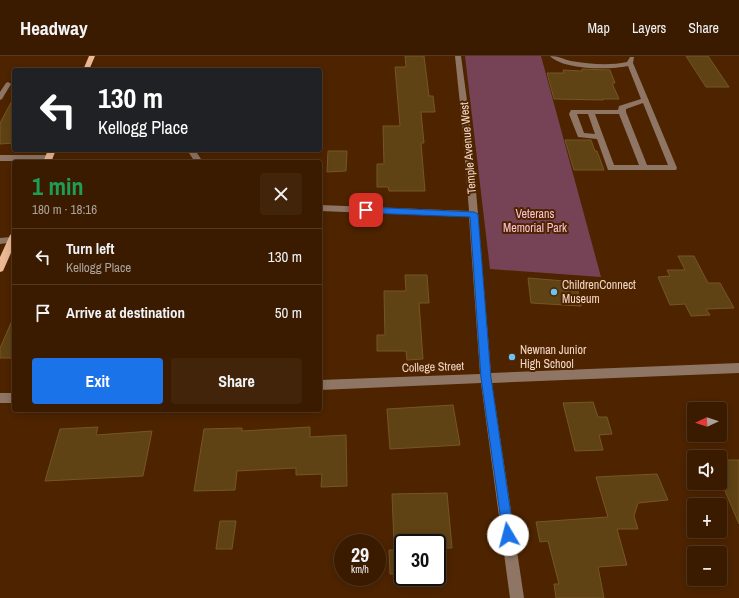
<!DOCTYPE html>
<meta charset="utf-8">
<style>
body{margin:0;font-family:"Archivo Narrow",sans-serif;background:#41240a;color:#f1f3f6;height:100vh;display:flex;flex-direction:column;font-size:15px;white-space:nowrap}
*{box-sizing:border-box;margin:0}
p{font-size:13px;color:#aba199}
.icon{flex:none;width:22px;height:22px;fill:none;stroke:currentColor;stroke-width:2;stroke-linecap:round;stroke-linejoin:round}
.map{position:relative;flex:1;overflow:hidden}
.sheet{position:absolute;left:12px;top:104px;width:310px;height:252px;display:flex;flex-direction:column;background:#3a1b00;border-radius:4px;box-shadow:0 2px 10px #0003,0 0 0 1px #543922}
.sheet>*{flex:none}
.banner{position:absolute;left:12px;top:12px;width:310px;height:84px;border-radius:4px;box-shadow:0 2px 10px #0003,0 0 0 1px #543922;background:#202124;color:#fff;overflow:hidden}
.needle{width:26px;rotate:267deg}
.controls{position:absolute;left:687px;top:346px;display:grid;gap:8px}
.controls a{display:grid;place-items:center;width:40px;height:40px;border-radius:4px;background:#3a1b00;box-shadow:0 2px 10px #0003,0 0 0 1px #543922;font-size:20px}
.speed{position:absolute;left:334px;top:478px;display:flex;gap:8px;font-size:20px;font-weight:700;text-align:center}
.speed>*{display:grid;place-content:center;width:52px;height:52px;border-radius:50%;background:#3a1b00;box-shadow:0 2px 10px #0003,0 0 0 1px #543922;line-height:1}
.speed small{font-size:10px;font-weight:400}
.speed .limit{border:2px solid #111;border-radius:6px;background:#fff;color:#111}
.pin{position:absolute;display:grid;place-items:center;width:34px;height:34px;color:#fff;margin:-17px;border-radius:8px;box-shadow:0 2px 6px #0006}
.me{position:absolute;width:44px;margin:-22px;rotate:352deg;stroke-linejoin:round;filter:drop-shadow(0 0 3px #0008)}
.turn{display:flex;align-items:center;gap:14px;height:84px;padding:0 20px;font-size:18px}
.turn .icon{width:52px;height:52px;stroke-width:2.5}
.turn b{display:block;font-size:28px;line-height:34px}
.round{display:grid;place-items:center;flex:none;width:42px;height:42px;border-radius:4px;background:#41240a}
.summary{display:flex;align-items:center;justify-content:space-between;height:68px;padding:0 20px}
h1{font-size:24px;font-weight:700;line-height:30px;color:#1e9e55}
.button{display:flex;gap:8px;margin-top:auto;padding:8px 20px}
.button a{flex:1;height:46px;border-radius:4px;background:#1a73e8;color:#fff;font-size:16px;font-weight:700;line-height:46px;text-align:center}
.button a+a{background:#41240a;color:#f1f3f6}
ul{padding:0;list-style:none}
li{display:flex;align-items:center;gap:12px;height:56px;padding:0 20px;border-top:1px solid #543922}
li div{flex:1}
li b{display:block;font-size:15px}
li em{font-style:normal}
header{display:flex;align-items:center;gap:24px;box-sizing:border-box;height:56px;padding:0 20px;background:#3a1b00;border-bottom:1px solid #543922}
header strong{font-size:19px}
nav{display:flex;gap:22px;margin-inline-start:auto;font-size:14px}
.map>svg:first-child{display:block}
</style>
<header>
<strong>Headway</strong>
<nav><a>Map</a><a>Layers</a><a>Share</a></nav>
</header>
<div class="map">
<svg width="739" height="542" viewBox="0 0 739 542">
<rect width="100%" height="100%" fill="#4e2400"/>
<!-- green -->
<path fill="#764356" d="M465 0H541L601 221 490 213Z"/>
<!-- building -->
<path fill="#5f4314" stroke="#765624" d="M405 0H424L429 40H433L435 56H421L424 87H421L425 135H389L388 131H377V108H384L383 70H400L395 11H406Z
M686 0H708L729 31H706Z
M582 13 610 14 615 27H612L619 43H603V44L554 43 547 17H564L563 14 582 15Z
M14 41V87L0 88V67Z
M565 84H591L595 95H597L604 114H574Z
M328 95H347L346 115 327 116Z
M678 200H694L708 227H720L734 252 706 253 710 259 691 260 685 248 670 249 658 221 670 220 667 214H685Z
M405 219H427L429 247H419L423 303 407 304 406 295H377V279H385L384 235H406Z
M528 222 576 226 581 250 531 247Z
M14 260V302H0V292Z
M593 346 598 361H607L612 378 599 379 603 394 575 395 563 347Z
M453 349 460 389 390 393 387 353Z
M98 371 96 379 152 375 143 420 45 425 60 373Z
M310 371V381L346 379 347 430 321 431 322 418 296 419V412L237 415 235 434 194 435 204 373 242 372V375Z
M720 404H739V468L720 423Z
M657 418 668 444 638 447 634 460 638 473H617L627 509 598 511 604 542H556L554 528H559L548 485 540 486 536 466 608 461 596 421Z
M447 437 452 492H437V487H394L392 438Z
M220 465H236L232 493H216Z
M389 494H403V518H390Z"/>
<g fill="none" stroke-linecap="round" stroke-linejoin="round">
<!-- minor -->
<path fill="#8f7664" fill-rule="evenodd" d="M455 0H461L470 67 478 158 491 317 739 307V317L492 327 524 542H510L481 327 320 334V324L480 318 469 161 320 155V149L469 155 462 67Z
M550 0C558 0 563 3 571 5 589 8 609 10 627 6L630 1H634L633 7 677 112 676 114H608L597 83 578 81 569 58 571 54H618L619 50 641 43 628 10C609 14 564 14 550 0ZM643 47 668 109H647L626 56V53ZM577 58H588L595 78 584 77ZM595 58H619L639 109H614Z
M8 26 11 28 2 43 0 44V36L6 27Z
M187 94H195L203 106H195Z
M0 99H49L53 102 49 105H0Z
M11 181 14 182V186L0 188V182Z
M0 337H14V347H0Z"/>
<!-- major -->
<path fill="#edb995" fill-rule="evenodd" d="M89 0H95L89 14H83Z
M48 94H56L51 106H43Z
M14 176V190L3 215 0 216V201L10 179Z"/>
</g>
<!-- route -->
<path fill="#1a73e8" stroke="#114b97" d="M366 151 474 156 478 158 491 322 514 479 512 483 508 485 504 483 503 479 481 322 470 161 366 157 362 154Z"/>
<!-- markers -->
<g fill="#6ec2f3" stroke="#4e2400" stroke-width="1.5">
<circle cx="554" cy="236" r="4"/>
<circle cx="512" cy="301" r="4"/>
</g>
<g text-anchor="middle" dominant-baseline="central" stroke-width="4" stroke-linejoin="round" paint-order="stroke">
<!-- street labels -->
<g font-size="12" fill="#f2d7c4" stroke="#4e2400">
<text transform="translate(468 92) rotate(-95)">Temple Avenue West</text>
<text transform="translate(433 311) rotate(-2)">College Street</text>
</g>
<!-- park labels -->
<g font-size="12" fill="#fdc1d6" stroke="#4e2400">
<text x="535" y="158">Veterans<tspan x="535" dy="14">Memorial Park</tspan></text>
</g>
<!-- poi labels -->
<g font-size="12" fill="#f2d7c4" stroke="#4e2400" text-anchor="start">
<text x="562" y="229">ChildrenConnect<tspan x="562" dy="14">Museum</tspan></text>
<text x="520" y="294">Newnan Junior<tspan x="520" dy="14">High School</tspan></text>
</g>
</g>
</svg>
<div class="controls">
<a><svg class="needle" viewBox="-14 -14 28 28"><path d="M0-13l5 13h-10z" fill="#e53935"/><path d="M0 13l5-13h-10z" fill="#aba199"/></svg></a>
<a><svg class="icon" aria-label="sound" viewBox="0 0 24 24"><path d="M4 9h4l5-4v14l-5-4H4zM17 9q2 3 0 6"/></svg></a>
<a>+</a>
<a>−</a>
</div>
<div class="speed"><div>29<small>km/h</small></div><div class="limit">30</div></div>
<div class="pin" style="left:366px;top:154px;background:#d93025"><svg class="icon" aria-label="arrive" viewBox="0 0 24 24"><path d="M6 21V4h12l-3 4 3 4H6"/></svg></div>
<svg class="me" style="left:508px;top:479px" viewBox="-20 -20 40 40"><circle r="19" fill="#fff"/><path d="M0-13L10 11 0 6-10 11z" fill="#1a73e8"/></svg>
<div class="banner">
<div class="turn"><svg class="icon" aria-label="left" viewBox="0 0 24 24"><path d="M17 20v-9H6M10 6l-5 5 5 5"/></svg><div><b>130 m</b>Kellogg Place</div></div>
</div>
<section class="sheet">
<div class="summary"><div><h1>1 min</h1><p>180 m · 18:16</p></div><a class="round"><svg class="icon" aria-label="close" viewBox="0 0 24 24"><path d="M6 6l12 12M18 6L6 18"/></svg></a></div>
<ul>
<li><svg class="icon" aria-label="left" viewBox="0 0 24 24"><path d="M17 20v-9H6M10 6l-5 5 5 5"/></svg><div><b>Turn left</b><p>Kellogg Place</p></div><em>130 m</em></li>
<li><svg class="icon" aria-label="arrive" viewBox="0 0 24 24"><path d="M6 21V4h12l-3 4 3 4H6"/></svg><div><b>Arrive at destination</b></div><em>50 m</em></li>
</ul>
<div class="button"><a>Exit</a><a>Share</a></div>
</section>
</div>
